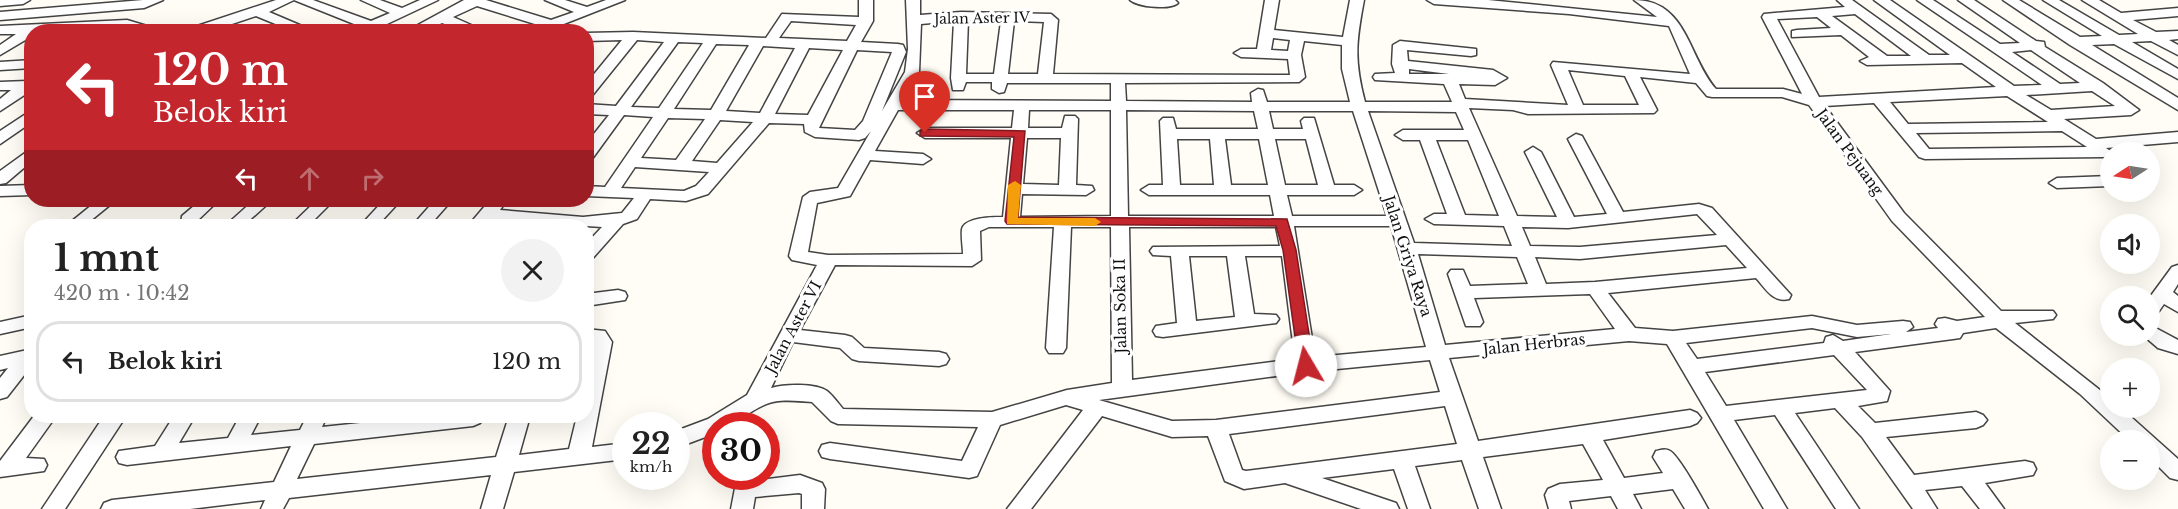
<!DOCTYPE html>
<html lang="id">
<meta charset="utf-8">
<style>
body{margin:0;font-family:"Libre Baskerville",serif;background:#f2f2f2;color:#222;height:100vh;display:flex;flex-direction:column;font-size:22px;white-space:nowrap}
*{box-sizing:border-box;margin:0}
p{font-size:20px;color:#767676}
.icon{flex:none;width:33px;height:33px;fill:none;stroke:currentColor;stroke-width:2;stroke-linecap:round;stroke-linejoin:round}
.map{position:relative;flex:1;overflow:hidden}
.details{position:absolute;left:24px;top:219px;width:570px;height:204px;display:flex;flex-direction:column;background:#fff;border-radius:24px;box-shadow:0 6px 24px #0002}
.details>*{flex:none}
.guide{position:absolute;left:24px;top:24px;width:570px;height:183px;border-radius:24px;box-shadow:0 6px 24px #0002;background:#c4262e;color:#fff;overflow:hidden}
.needle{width:39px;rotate:258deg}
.buttons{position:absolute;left:2100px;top:142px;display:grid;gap:12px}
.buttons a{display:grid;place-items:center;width:60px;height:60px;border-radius:50%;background:#fff;box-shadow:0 6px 24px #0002;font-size:30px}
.speed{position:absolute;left:612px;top:412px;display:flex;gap:12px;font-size:30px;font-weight:700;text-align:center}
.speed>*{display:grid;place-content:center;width:78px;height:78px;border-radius:50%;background:#fff;box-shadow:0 6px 24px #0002;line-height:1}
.speed small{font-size:15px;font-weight:400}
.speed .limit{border:9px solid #d22;background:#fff;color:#111}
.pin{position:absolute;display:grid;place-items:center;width:51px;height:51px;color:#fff;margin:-62px -26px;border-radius:50% 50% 50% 0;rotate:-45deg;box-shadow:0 0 6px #0007}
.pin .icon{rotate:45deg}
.me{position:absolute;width:66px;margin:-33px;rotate:352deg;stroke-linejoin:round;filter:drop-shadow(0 0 4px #0008)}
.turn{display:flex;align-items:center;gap:21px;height:126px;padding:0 30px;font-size:27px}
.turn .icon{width:78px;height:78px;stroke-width:2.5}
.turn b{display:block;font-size:42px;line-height:51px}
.lanes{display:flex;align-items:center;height:57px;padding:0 30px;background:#0003;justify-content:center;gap:30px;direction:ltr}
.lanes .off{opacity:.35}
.round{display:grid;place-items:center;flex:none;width:63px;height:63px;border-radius:32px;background:#f2f2f2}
.overview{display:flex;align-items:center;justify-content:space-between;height:102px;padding:0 30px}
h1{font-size:36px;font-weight:700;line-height:45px}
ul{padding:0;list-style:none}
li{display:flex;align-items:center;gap:18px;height:81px;margin:0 12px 9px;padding:0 18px;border:3px solid #e0e0e0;border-radius:24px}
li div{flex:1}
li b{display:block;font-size:22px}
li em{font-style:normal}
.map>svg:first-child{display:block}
</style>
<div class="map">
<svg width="2178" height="509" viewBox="0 0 2178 509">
<rect width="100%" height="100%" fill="#fffdf5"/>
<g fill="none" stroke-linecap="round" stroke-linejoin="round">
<defs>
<path id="minor" d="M0 0H30L23 4 0 6Z
M143 0H163L144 8 0 20V12Z
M276 0H313L371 21 390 13 361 0H380L402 8 420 0H438L370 32H350L359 26 294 0 269 12 316 32H295L256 16 208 32H179Z
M464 0H486L551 20 574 12 545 0H565L587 7 606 0H625L551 29 477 6 453 17 487 32H466L442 23 424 32H405Z
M859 0H873V21L861 42 898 44 903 45 906 52 882 111 905 72 908 49 906 0H920V15L961 12 1051 14 1058 20 1053 74 1290 75 1288 59 1241 57 1234 53 1241 49H1257L1265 0H1279L1274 30 1343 37 1350 0H1364C1356 42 1354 60 1365 102H1452L1444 84 1375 80 1373 77 1375 74 1395 73 1392 64 1393 45 1400 41 1476 49V55L1471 56 1407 50 1408 61 1493 70 1507 78 1495 85 1459 84 1465 99 1568 105 1551 65 1553 62 1690 74 1669 26 1569 14 1434 4 1427 0H1488L1657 17 1634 0C1687 0 1688 57 1716 89H1783L1802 94 1762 17 1764 14 1845 7 1837 0H1852L1929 55H1950L1874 0H1890L2014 86 2042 85 1917 0H1933L2000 44 2020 43 1958 0H1974L2036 41 2044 42 2045 47 2103 83 2139 110 2131 115 2064 119 2096 139 2178 132V142L2106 148 2112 152 2104 157 1925 159 1919 157 1874 103 1825 106 1904 213 2001 311H2053L2056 315 2053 319 2015 323 2110 398V408H2121L2178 459V480L2170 478 2150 458V441H2130L2080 394 1996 328 1963 333 1960 338 1953 339 1855 352 1890 391 1887 401 1858 406 1875 423 1976 412 1983 415 1987 420 1983 425 1976 428 1886 437 1914 475 2025 461 2033 463 2036 469 2033 475 1985 483 2004 509H1980L1962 486 1925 490 1937 509H1913L1862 437 1835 408 1795 413 1859 509H1836L1775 415 1734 420 1787 509H1764L1667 344 1629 341 1449 358 1478 441 1690 410 1697 413 1701 418 1697 423 1690 426 1603 440 1624 478 1663 473 1653 457 1656 451C1661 450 1665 448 1670 451 1679 456 1702 498 1708 509H1685L1673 489 1633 494 1641 509H1618L1611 496 1569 501 1571 509H1549L1545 495 1548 489 1560 484 1603 480 1583 444 1483 457 1501 509H1479L1462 460 1415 466 1430 509H1408L1394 469 1322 478 1396 503 1399 509H1361L1285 483 1244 489 1225 481 1208 436 1172 437 1102 416 1031 509H1007L1083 410 1066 405 1000 425 977 476 969 478 830 459 822 457 819 451 822 445 830 443 962 461 978 427 838 424 831 421 812 402C795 401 778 398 762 406 745 414 735 426 716 426V433L676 448V431L708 419 747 395 817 265 792 260 789 256 803 197 810 192 838 188 871 131 865 138 859 140 815 137 805 132 804 124 769 123 708 194 686 201 650 199 637 219 623 224 592 259 586 260V244L602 227 492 220 486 226H468L490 200H507L500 210 583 217 622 213 634 198 586 196V186L605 187 653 117 624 115 592 159 586 161V144L609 115 586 114V104L616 106 664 42 637 40 591 97 586 98V84L622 40 586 41V33L633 32 766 38 782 14 859 17ZM1855 14 1911 56H1887L1832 16ZM1817 17 1831 28 1797 30 1792 31V37L1841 35 1869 57 1860 61 1867 65 1962 63 1996 87 1819 97 1777 19ZM968 20 1001 21 994 74H966ZM791 21 856 25 847 41 779 38ZM954 21 951 78 953 90H963L966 82H992V89L999 93 1004 92 1007 83H1111V101L903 100 919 72 921 24ZM1014 21 1044 22 1038 74H1008ZM1273 38 1290 40 1288 51 1271 50ZM1304 41 1342 45V69L1350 102H1267L1263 90 1258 89 1251 93 1252 102 1126 101 1125 83 1299 82 1305 77 1301 55ZM678 42 703 43 659 108 631 107ZM716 44 749 45 711 110 674 109ZM763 46 795 48 760 113 726 111ZM809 48 843 50 808 115 775 114ZM857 50 892 52 863 121 855 130 819 128ZM2031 50 2080 83 2060 84 2012 52ZM1409 69 1449 74H1409ZM1568 70 1625 76 1639 105H1583ZM1640 77 1696 83 1707 96 1712 97H1782L1809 105 1892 221 1985 317 1957 321 1945 318 1938 319 1935 324 1938 328 1906 332 1913 327 1910 322 1903 321 1857 325 1812 316 1673 331 1635 328 1608 293 1756 278C1766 289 1773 303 1789 299L1791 295 1712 208 1699 204 1623 212 1582 136 1576 134 1568 139 1607 214 1574 217 1541 152 1533 147 1525 152 1557 217 1517 216 1469 108 1513 110 1528 114 1654 113 1657 110ZM2092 91 2115 106 2051 110 2026 95ZM2007 96 2048 122 1908 124 1890 102ZM898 110H1014L1012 128H925L917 133 925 138H1011L1003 217C993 217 965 217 962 229 961 237 963 247 963 254L828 255 808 252 817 203 850 196 870 160 923 164 931 159 923 154 875 151ZM1029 110H1111V216L1020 217 1022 194 1086 195 1094 190 1092 186 1076 185 1078 119 1075 116H1065L1062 128H1028ZM1126 110 1254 111 1258 129H1176L1173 118H1163L1160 121 1163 185H1149L1141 190 1149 195H1270L1274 216H1128ZM1269 111H1353L1387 216H1292L1287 195H1354L1362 190 1354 185H1334L1314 118H1304L1301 121 1303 129H1273ZM1368 111 1456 112 1464 130H1403L1395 135 1403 140H1420L1447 214H1434L1425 219 1434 224 1504 226 1512 246 1414 243ZM668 118 705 119 676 160 641 158ZM720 120 753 122 717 163 692 161ZM2062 131 2087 147 1929 149 1916 133ZM1027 138H1061L1059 185 1023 184ZM1177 139H1210L1214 185H1180ZM1225 139H1259L1268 185H1231ZM1275 139H1306L1318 185H1285ZM1436 140H1468L1499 216 1465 215ZM635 167 709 172 696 186 684 191 621 188ZM1697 214 1717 235 1580 247 1530 246 1522 227 1568 228ZM1294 226H1391L1426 347 1315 357ZM989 227H1054L1046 348 1049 353H1063L1066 348 1071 227H1111L1112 383 1067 390 992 412 843 409C838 403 833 396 827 391 816 383 784 384 771 388L793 342 840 348 852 359 859 361 939 366 946 364 949 359 946 354 939 352 864 348 852 337 845 335 800 330 835 265 972 266 981 260 980 231ZM1129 227H1276L1280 246 1153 247 1150 251 1153 255 1171 256 1177 323 1156 326 1153 331 1156 336 1163 337 1276 323 1279 319 1276 315 1254 314 1245 256H1282L1295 359 1132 380ZM1726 245 1747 268 1595 282 1546 284 1535 257 1580 259ZM1418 254 1517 257 1528 284 1470 286 1463 270H1451L1448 274 1466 326H1480L1483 322 1474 298 1590 294 1615 329 1445 345ZM1189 256H1227L1235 317 1196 321ZM1812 328 1857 337 1891 334 1843 341 1833 335 1826 337 1824 343 1697 359 1686 343ZM1834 355 1867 390 1726 406 1705 372ZM1430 360 1440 392 1216 420 1172 421 1099 400 1306 372ZM1445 406 1457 444 1246 471 1242 470 1229 434Z
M1130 0H1175L1178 3C1170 10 1138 7 1130 0Z
M2003 0H2019L2080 37 2102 36 2043 0H2059L2119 35 2138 34 2082 0H2099L2121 13 2178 8V16L2133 20 2156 32 2178 31V39L2169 40 2178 45V55L2151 41 2132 42 2178 69V79L2114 44 2092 45 2178 98V110L2070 45Z
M127 20 167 32H141L127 28 32 32V36L0 55V45L16 34H0V26Z
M32 60V68L0 70V62Z
M27 81 32 82V90L0 111V99L11 90H0V82Z
M32 110V122L0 144V131Z
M32 148V161L6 183 0 184V171Z
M2110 176V186L2057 188 2049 183 2057 178Z
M32 185V195L0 196V186Z
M98 200H116L84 226H66Z
M201 200H219L197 221V226H181L182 216Z
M254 200H272L243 226H225Z
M317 200H334L308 226H290Z
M384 200H401L377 226H360Z
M435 200H452L429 226H412Z
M2178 265V284L2173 292 2178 296V312L2164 304 2157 314 2150 316V297L2172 267Z
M618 290 625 292 627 296 625 300 586 306V294Z
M32 315V327L0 334V322Z
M2150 325 2178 340V354L2158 348 2144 336H2150Z
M586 329 605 331 612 342 592 447 626 443V459L514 472 503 509H481L491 475 289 498 283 509H261L265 500 190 509H101L104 503 112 500 274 482 291 446 127 465 119 463 116 457 119 451 155 446 174 416H195L179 443 228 438 240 416H261L251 435 300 430 307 416H327L322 427 427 416H482L484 418 480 423 473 426 314 444 297 479 496 457 509 416H530L519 455 569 449 577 416H586V369L592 343H586Z
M32 349V365L7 397 0 399V378L8 368 0 370V356Z
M34 416H56L26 458 44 459 47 465 44 471 0 477V461Z
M104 416H126L65 509H42Z
M800 475 822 483 825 489 824 509H802V494L799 493 755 497 753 509H731L736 483Z"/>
</defs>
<!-- minor casing -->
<use href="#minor" stroke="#444" stroke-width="3"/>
<!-- minor -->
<use href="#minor" fill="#fff" fill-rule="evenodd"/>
</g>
<!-- route -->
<path fill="#c4262e" stroke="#7f191e" stroke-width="1.5" d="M925 129 1025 131 1018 217 1287 219 1296 250 1314 366 1312 369H1301L1299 366 1283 250 1276 226 1007 224 1005 221 1014 137 920 136V131Z"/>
<!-- slow -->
<path fill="#f59e0b" d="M1015 181 1021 185 1018 218H1095L1101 222 1095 226 1007 224 1008 185Z"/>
<g text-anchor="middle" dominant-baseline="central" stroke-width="6" stroke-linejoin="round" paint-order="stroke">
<!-- far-street labels -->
<g font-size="14" fill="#111" stroke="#fff">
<text transform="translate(982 18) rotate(-1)">Jalan Aster IV</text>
</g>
<!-- street labels -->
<g font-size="15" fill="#111" stroke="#fff">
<text transform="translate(1850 152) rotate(54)">Jalan Pejuang</text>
<text transform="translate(1408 256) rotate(72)">Jalan Griya Raya</text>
<text transform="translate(1120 306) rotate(-91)">Jalan Soka II</text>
<text transform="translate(793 327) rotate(-62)">Jalan Aster VI</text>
<text transform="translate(1534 344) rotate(-6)">Jalan Herbras</text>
</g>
</g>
</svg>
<div class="buttons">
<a><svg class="needle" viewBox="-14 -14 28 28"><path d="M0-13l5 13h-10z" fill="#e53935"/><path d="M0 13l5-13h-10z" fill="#767676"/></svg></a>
<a><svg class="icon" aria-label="sound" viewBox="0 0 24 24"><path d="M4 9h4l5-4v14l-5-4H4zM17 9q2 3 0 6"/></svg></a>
<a><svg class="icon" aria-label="search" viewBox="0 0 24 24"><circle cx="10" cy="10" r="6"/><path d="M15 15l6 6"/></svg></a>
<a>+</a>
<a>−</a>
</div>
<div class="speed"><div>22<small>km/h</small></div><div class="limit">30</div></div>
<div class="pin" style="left:925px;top:133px;background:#d93025"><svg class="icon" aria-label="arrive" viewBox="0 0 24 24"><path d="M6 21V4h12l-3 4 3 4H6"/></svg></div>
<svg class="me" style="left:1306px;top:366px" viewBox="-20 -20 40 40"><circle r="19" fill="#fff"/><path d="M0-13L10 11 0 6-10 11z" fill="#c4262e"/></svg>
<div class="guide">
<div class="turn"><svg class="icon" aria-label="left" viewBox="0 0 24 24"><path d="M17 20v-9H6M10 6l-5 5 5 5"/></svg><div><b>120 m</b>Belok kiri</div></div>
<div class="lanes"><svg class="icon" aria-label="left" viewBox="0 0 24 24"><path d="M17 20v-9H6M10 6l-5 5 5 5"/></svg><svg class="icon off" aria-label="ahead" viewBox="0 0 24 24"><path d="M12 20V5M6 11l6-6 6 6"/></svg><svg class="icon off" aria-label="right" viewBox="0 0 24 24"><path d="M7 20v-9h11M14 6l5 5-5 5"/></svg></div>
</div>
<section class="details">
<div class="overview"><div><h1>1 mnt</h1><p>420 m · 10:42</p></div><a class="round"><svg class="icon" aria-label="close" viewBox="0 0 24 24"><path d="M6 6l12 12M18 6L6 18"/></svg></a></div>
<ul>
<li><svg class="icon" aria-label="left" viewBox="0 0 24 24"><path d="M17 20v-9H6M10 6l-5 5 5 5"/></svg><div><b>Belok kiri</b></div><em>120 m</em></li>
</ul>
</section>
</div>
